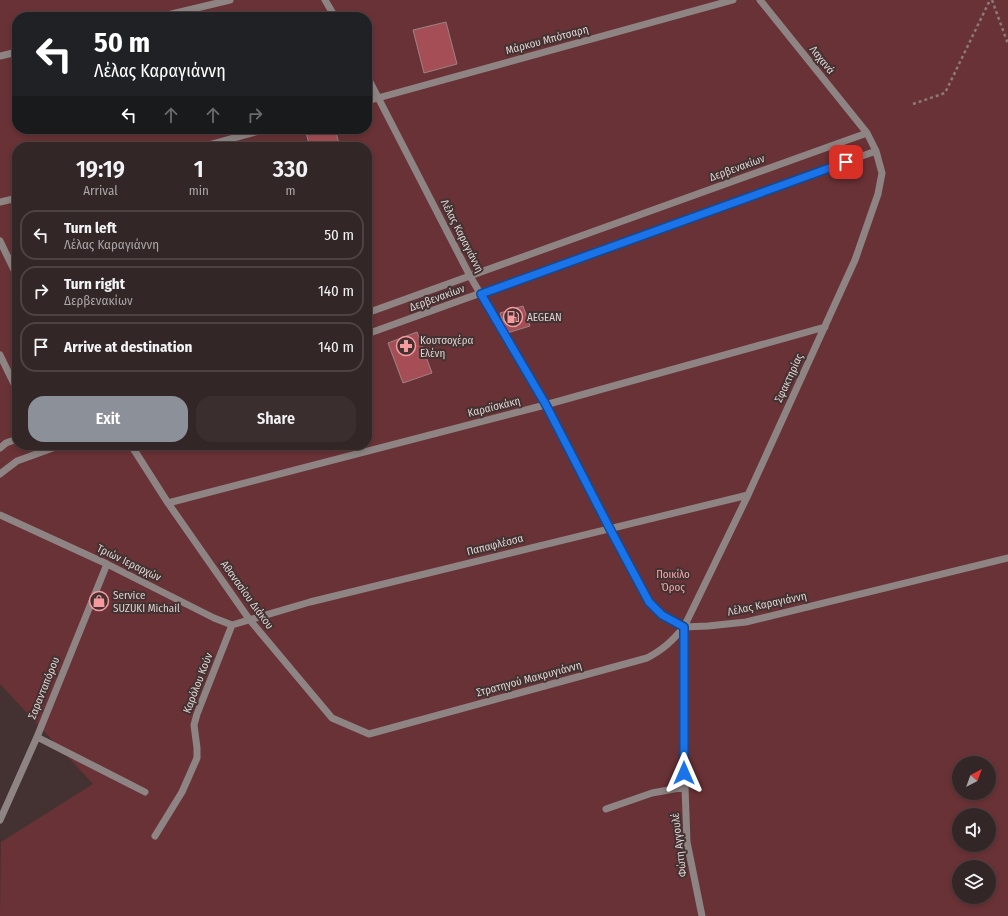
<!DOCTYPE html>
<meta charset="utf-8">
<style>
body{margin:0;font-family:"Fira Sans Condensed",sans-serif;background:#3b2e2e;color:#f1f3f6;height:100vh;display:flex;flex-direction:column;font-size:15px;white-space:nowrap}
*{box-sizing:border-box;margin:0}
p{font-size:13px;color:#a9a5a7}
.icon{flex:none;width:22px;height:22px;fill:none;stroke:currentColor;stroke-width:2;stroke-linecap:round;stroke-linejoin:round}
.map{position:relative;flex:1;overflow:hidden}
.panel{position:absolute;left:12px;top:142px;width:360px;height:308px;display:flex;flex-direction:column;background:#332626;border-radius:16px;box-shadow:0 2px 6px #0003,0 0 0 1px #4e4343}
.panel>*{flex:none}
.top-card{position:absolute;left:12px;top:12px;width:360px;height:122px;border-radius:16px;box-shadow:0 2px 6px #0003,0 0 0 1px #4e4343;background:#202124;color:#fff;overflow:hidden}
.needle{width:26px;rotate:41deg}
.tools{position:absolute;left:952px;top:756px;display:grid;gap:8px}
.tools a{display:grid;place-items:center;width:44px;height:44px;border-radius:50%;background:#332626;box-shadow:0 2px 6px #0003,0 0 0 1px #4e4343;font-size:20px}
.pin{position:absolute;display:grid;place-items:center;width:34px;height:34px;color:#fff;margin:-17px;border-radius:8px;box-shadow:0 2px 6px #0006}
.me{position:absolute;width:44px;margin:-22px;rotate:0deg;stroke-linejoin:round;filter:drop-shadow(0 0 3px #0008)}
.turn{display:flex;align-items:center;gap:14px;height:84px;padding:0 16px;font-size:18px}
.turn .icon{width:52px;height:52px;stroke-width:2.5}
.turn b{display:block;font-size:28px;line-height:34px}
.lanes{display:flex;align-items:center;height:38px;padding:0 16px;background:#0003;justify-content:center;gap:20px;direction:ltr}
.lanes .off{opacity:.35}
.eta{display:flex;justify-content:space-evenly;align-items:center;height:68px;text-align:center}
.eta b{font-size:24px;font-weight:600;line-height:28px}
.button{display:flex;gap:8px;margin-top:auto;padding:8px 16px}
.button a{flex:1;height:46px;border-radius:16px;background:#8c9099;color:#fff;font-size:16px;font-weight:600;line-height:46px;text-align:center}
.button a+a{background:#3b2e2e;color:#f1f3f6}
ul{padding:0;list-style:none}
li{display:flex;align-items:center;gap:12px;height:50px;margin:0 8px 6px;padding:0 8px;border:2px solid #4e4343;border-radius:16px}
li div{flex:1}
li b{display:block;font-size:15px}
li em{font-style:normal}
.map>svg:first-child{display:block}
</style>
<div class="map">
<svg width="1008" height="916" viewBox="0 0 1008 916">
<rect width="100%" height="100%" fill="#443232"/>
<!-- green -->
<path fill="#693236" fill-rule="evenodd" d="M0 0H1008V916H0L1 842 93 784 0 684ZM17 17H367V129H17ZM17 147H367V445H17ZM959 763H989V793H959ZM959 815H989V845H959ZM959 867H989V897H959Z"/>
<!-- building -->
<path fill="#a64e55" stroke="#9a8485" d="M446 22 457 64 424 73 413 30Z
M305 129H335L340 147H310Z
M523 306 530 326 507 333 500 313Z
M417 332 432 373 403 383 388 343Z"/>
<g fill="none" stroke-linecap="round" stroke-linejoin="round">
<!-- path -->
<path stroke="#8a7a7a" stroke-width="2.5" stroke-dasharray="3 3" stroke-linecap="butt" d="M992 0 1008 44
M913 104 945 93 990 0"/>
<!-- minor -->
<path stroke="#8e8484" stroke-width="7" d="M325 0 335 17
M159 17 230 0
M0 56 17 52
M367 76 470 276 545 405 610 529 649 602 662 615 684 627 708 626 746 622 1008 558
M367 101 733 0
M201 147 266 129
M0 202 17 198
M0 241 17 276
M367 313 867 133
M367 334 876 151
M0 355 17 390
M131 445 168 503 249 619 332 718 369 734 647 658C664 649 672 641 684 627L748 495 855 260 878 194 882 173 876 151 867 133 760 0
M0 448 6 443 17 439
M0 474 17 461 61 445
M168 503 545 405 825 327
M0 515 107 564 214 618 232 625 310 602 748 495
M684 627 685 787 687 842 702 916
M37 737 145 792
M606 809 652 793 685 787
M0 820 37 737 107 564
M155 836 182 792 197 758V748L194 725 197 714 232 625"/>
</g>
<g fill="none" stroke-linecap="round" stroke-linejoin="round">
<defs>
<path id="route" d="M684 773V627L662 615 649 602 610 529 546 405 481 294 846 162"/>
</defs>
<!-- route casing -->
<use href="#route" stroke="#114b97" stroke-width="10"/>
<!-- route -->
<use href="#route" stroke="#1a73e8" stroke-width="7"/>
</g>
<!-- icons -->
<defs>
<symbol id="fuel-ring" viewBox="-11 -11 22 22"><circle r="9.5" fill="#443232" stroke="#f59b9f" stroke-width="1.5"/><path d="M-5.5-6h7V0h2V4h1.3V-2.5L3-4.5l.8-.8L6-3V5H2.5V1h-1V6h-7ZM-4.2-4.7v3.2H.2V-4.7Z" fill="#f59b9f"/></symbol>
<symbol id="pharmacy-ring" viewBox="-11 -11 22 22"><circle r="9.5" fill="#443232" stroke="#f59b9f" stroke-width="1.5"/><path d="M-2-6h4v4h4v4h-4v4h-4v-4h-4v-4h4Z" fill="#f59b9f"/></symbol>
<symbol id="shop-ring" viewBox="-11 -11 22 22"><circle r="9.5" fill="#443232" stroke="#f59b9f" stroke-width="1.5"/><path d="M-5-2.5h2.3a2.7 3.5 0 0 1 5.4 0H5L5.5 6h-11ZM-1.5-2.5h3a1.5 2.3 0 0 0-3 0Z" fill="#f59b9f"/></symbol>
</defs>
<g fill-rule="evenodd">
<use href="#fuel-ring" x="502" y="306" width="22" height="22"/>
<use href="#pharmacy-ring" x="395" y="335" width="22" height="22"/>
<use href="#shop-ring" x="88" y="590" width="22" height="22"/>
</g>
<g text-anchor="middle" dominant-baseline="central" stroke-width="4" stroke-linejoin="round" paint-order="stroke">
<!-- street labels -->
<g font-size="11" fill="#ddd1d1" stroke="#443232">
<text transform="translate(547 40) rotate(-15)">Μάρκου Μπότσαρη</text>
<text transform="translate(822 60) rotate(51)">Λαχανά</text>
<text transform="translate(737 168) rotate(-20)">Δερβενακίων</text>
<text transform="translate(462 236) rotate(63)">Λέλας Καραγιάννη</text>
<text transform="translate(437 298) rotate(-20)">Δερβενακίων</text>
<text transform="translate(789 378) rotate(-65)">Σφακτηρίας</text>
<text transform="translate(494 407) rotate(-14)">Καραϊσκάκη</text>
<text transform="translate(495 545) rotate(-14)">Παπαφλέσσα</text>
<text transform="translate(129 563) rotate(26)">Τριών Ιεραρχών</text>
<text transform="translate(247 595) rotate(54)">Αθανασίου Διάκου</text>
<text transform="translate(767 604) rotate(-12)">Λέλας Καραγιάννη</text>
<text transform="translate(529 679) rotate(-15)">Στρατηγού Μακρυγιάννη</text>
<text transform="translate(198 683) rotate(-69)">Καρόλου Κούν</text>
<text transform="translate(44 688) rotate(-68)">Σαρανταπόρου</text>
<text transform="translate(679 845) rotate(-97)">Φώτη Αγγουλέ</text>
</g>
<!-- poi labels -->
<g font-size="11" fill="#ddd1d1" stroke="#443232" text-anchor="start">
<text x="527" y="317">AEGEAN</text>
<text x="420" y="340">Κουτσοχέρα<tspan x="420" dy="13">Ελένη</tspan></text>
<text x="113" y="595">Service<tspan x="113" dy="13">SUZUKI Michail</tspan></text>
</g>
<!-- park labels -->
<g font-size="11" fill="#f2a8aa" stroke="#443232">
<text x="673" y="574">Ποικίλο<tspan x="673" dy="13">Όρος</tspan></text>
</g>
</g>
</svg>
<div class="tools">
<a><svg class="needle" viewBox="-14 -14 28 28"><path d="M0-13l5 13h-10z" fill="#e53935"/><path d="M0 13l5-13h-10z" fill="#a9a5a7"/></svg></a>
<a><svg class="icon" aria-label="sound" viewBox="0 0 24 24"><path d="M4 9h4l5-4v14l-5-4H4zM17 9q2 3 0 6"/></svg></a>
<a><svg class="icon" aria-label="layers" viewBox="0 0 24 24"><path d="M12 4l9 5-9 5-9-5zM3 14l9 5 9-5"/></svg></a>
</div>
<div class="pin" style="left:846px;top:162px;background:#d93025"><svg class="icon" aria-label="arrive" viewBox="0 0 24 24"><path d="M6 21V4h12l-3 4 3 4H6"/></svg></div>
<svg class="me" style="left:684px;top:773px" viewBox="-20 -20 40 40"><path d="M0-17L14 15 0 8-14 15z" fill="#1a73e8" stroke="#fff" stroke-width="4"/></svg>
<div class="top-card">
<div class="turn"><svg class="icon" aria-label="left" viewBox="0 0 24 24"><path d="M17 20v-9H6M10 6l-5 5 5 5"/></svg><div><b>50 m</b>Λέλας Καραγιάννη</div></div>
<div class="lanes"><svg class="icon" aria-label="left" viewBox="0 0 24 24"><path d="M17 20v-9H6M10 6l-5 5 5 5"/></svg><svg class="icon off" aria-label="ahead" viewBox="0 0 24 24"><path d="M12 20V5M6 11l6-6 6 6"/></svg><svg class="icon off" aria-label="ahead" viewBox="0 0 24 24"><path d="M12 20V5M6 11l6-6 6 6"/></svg><svg class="icon off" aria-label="right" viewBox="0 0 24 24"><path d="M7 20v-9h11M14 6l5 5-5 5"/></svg></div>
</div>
<section class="panel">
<div class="eta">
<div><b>19:19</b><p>Arrival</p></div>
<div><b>1</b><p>min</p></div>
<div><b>330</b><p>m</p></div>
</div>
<ul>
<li><svg class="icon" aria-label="left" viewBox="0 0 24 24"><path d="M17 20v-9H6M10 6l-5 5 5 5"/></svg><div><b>Turn left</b><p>Λέλας Καραγιάννη</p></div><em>50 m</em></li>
<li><svg class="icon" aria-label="right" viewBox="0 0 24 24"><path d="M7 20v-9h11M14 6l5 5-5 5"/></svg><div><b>Turn right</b><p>Δερβενακίων</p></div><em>140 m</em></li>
<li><svg class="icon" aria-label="arrive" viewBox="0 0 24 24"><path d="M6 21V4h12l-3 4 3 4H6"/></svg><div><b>Arrive at destination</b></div><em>140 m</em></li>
</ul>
<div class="button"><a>Exit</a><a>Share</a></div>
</section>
</div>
